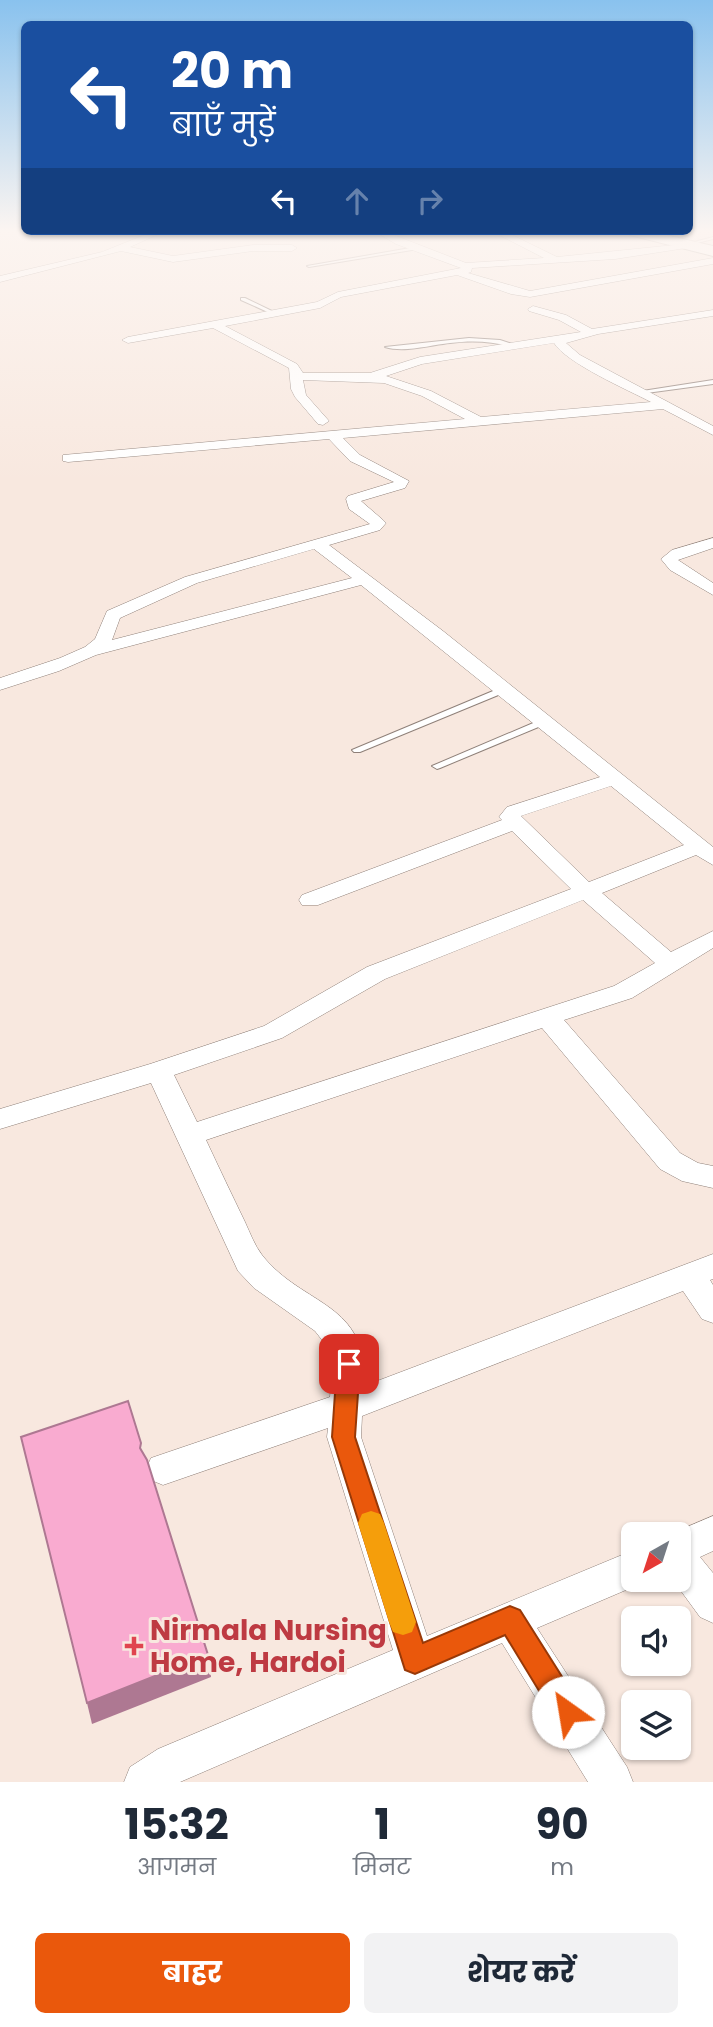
<!DOCTYPE html>
<html lang="hi">
<meta charset="utf-8">
<style>
body{margin:0;font-family:Poppins,"Noto Sans Devanagari",sans-serif;background:#f2f2f3;color:#1f2937;height:100vh;display:flex;flex-direction:column;font-size:26px;white-space:nowrap}
*{box-sizing:border-box;margin:0}
p{font-size:23px;color:#747a83}
.icon{flex:none;width:38px;height:38px;fill:none;stroke:currentColor;stroke-width:2;stroke-linecap:round;stroke-linejoin:round}
.map{position:relative;height:1782px;overflow:hidden}
.sheet{display:flex;flex-direction:column;background:#fff;flex:1}
.sheet>*{flex:none}
.guide{position:absolute;left:21px;top:21px;width:672px;height:214px;border-radius:10px;box-shadow:0 2px 5px #0004;background:#1a4fa0;color:#fff;overflow:hidden}
.needle{width:46px;rotate:219deg}
.buttons{position:absolute;left:621px;top:1522px;display:grid;gap:14px}
.buttons a{display:grid;place-items:center;width:70px;height:70px;border-radius:10px;background:#fff;box-shadow:0 2px 5px #0004;font-size:35px}
.pin{position:absolute;display:grid;place-items:center;width:60px;height:60px;color:#fff;margin:-30px;border-radius:14px;box-shadow:0 4px 10px #0006}
.me{position:absolute;width:77px;margin:-38px;rotate:328deg;stroke-linejoin:round;filter:drop-shadow(0 0 5px #0008)}
.turn{display:flex;align-items:center;gap:24px;height:147px;padding:0 35px;font-size:32px}
.turn .icon{width:91px;height:91px;stroke-width:2.5}
.turn b{display:block;font-size:49px;line-height:60px}
.lanes{display:flex;align-items:center;height:66px;padding:0 35px;background:#0003;justify-content:center;gap:35px;direction:ltr}
.lanes .off{opacity:.35}
.eta{display:flex;justify-content:space-evenly;align-items:center;height:119px;text-align:center}
.eta b{font-size:42px;font-weight:700;line-height:49px}
.primary-button{display:flex;gap:14px;margin-top:auto;padding:14px 35px}
.primary-button a{flex:1;height:80px;border-radius:10px;background:#ea580c;color:#fff;font-size:28px;font-weight:700;line-height:80px;text-align:center}
.primary-button a+a{background:#f2f2f3;color:#1f2937}
.map>svg:first-child{display:block}
</style>
<div class="map">
<svg width="713" height="1782" viewBox="0 0 713 1782">
<rect width="100%" height="100%" fill="#f8e8df"/>
<g fill="none" stroke-linecap="round" stroke-linejoin="round">
<defs>
<path id="lane" d="M713 237V239L689 245 687 244Z
M416 247 418 249 309 267 307 266Z
M241 298H245L276 313 272 314 241 300Z
M469 338 500 340 518 346 515 348C493 341 473 340 450 343 431 345 404 353 385 347Z
M713 380V384L639 394 636 392Z
M505 686 509 689 508 691 360 752H354L352 750Z
M545 718 548 719V723L440 768 437 769 432 766Z"/>
<path id="street" d="M152 232H163L130 247 173 256 253 245H292L297 248 292 251H253L173 262 121 251 0 282V276L102 252Z
M376 232H386L466 263 544 258 499 235 498 232H506L557 257 694 243 699 246 615 259 472 268 471 272 468 273 530 291 713 258V264L530 297 511 294 457 275 341 297 320 308 225 326 297 364 303 373H370L420 357 581 332 559 320 529 311 528 309 533 306 566 315 592 329 713 310V316L598 334 566 343 580 355 713 426V435L663 409 343 438 360 455 409 481 405 488 361 501 383 520 386 523 380 530 329 545 443 631 713 847V865L696 855 602 893 671 952 713 931V948L632 998 564 1020 680 1153 698 1163 713 1166V1188L682 1181 660 1169 542 1028 206 1140C219 1168 232 1195 245 1222 250 1233 255 1246 262 1255 303 1307 369 1301 364 1386L713 1254V1279L710 1280 713 1285V1323L702 1319 683 1291 362 1416 361 1437 427 1636 634 1550V1580L647 1581 537 1628 627 1767 633 1782H588L502 1643 180 1782H124L130 1767 158 1749 393 1650 327 1437 328 1428 163 1485 151 1480 146 1469 151 1458 330 1397 333 1364 329 1349 315 1331 254 1288 238 1271 151 1083 0 1129V1109L150 1064 264 1026 367 967 571 889 512 831 318 905H302L299 900 302 895 502 820 499 817 507 807 600 777 361 585 96 655 59 671 0 690V678L60 658 85 647 95 639 107 611 185 577 370 524 349 509 346 499 348 496 394 482 350 461 329 439 68 462 63 461V455L465 419 422 396 384 383 303 380 306 395 329 421 323 425 318 424 295 397 291 389 289 368 213 328 128 343 122 340 128 337 317 302 338 292 461 268 396 244ZM554 343C566 363 628 390 651 402L481 417 431 391 386 376 422 364ZM314 549 352 578 112 640 120 618 197 583ZM611 786 684 845 589 882 521 816ZM583 900 655 963 614 986 197 1122 174 1075 282 1038 385 979Z
M713 538V548L678 560 713 583V595L670 570 661 559 672 550Z
M713 1516V1551L700 1557 713 1573V1623L700 1617 673 1580H679V1535H668Z"/>
<path id="highway" d="M627 232H653L713 246V256L630 235Z"/>
</defs>
<!-- lane casing -->
<use href="#lane" stroke="#8f8079" stroke-width="2"/>
<!-- street casing -->
<use href="#street" stroke="#8f8079" stroke-width="1"/>
<!-- highway casing -->
<use href="#highway" stroke="#8f8079" stroke-width="2"/>
<!-- lane -->
<use href="#lane" fill="#fff" fill-rule="evenodd"/>
<!-- street -->
<use href="#street" fill="#fff" fill-rule="evenodd"/>
<!-- highway -->
<use href="#highway" fill="#fff" fill-rule="evenodd"/>
</g>
<!-- shaded-wall -->
<path fill="#ae7892" d="M208 1655 211 1677 92 1724 87 1703Z"/>
<!-- building -->
<path fill="#f9abd0" stroke="#ae7892" stroke-width="2" d="M128 1401 141 1443 140 1448 147 1460 208 1655 87 1703 21 1437Z"/>
<!-- sky -->
<linearGradient id="sky" x2="0" y2="1"><stop stop-color="#89c2ee"/><stop offset="0.48" stop-color="#fcf5f1"/><stop offset="1" stop-color="#fcf5f1" stop-opacity="0"/></linearGradient>
<rect width="713" height="481" fill="url(#sky)"/>
<!-- route -->
<path fill="#ea580c" stroke="#983908" stroke-width="2" d="M349 1354 357 1357 360 1364 355 1437 423 1643 510 1606 520 1610 578 1702 582 1712 578 1722 568 1726 558 1722 505 1635 415 1674 405 1670 332 1437 337 1364 341 1357Z"/>
<!-- slow -->
<path fill="#f59e0b" d="M371 1511 380 1514 384 1523 416 1622 412 1632 403 1635 393 1632 389 1622 358 1523 362 1514Z"/>
<!-- markers -->
<path fill="#e0444e" stroke="#f8e8df" stroke-width="2.5" d="M130.5 1635.5h7v7h7v7h-7v7h-7v-7h-7v-7h7z"/>
<g text-anchor="middle" dominant-baseline="central" stroke-width="6" stroke-linejoin="round" paint-order="stroke">
<!-- near-health labels -->
<g font-size="28" font-weight="bold" fill="#be3a42" stroke="#f8e8df" text-anchor="start">
<text x="150" y="1630">Nirmala Nursing<tspan x="150" dy="32">Home, Hardoi</tspan></text>
</g>
</g>
</svg>
<div class="buttons">
<a><svg class="needle" viewBox="-14 -14 28 28"><path d="M0-13l5 13h-10z" fill="#e53935"/><path d="M0 13l5-13h-10z" fill="#747a83"/></svg></a>
<a><svg class="icon" aria-label="sound" viewBox="0 0 24 24"><path d="M4 9h4l5-4v14l-5-4H4zM17 9q2 3 0 6"/></svg></a>
<a><svg class="icon" aria-label="layers" viewBox="0 0 24 24"><path d="M12 4l9 5-9 5-9-5zM3 14l9 5 9-5"/></svg></a>
</div>
<div class="pin" style="left:349px;top:1364px;background:#d93025"><svg class="icon" aria-label="arrive" viewBox="0 0 24 24"><path d="M6 21V4h12l-3 4 3 4H6"/></svg></div>
<svg class="me" style="left:568px;top:1712px" viewBox="-20 -20 40 40"><circle r="19" fill="#fff"/><path d="M0-13L10 11 0 6-10 11z" fill="#ea580c"/></svg>
<div class="guide">
<div class="turn"><svg class="icon" aria-label="left" viewBox="0 0 24 24"><path d="M17 20v-9H6M10 6l-5 5 5 5"/></svg><div><b>20 m</b>बाएँ मुड़ें</div></div>
<div class="lanes"><svg class="icon" aria-label="left" viewBox="0 0 24 24"><path d="M17 20v-9H6M10 6l-5 5 5 5"/></svg><svg class="icon off" aria-label="ahead" viewBox="0 0 24 24"><path d="M12 20V5M6 11l6-6 6 6"/></svg><svg class="icon off" aria-label="right" viewBox="0 0 24 24"><path d="M7 20v-9h11M14 6l5 5-5 5"/></svg></div>
</div>
</div>
<section class="sheet">
<div class="eta">
<div><b>15:32</b><p>आगमन</p></div>
<div><b>1</b><p>मिनट</p></div>
<div><b>90</b><p>m</p></div>
</div>
<div class="primary-button"><a>बाहर</a><a>शेयर करें</a></div>
</section>
